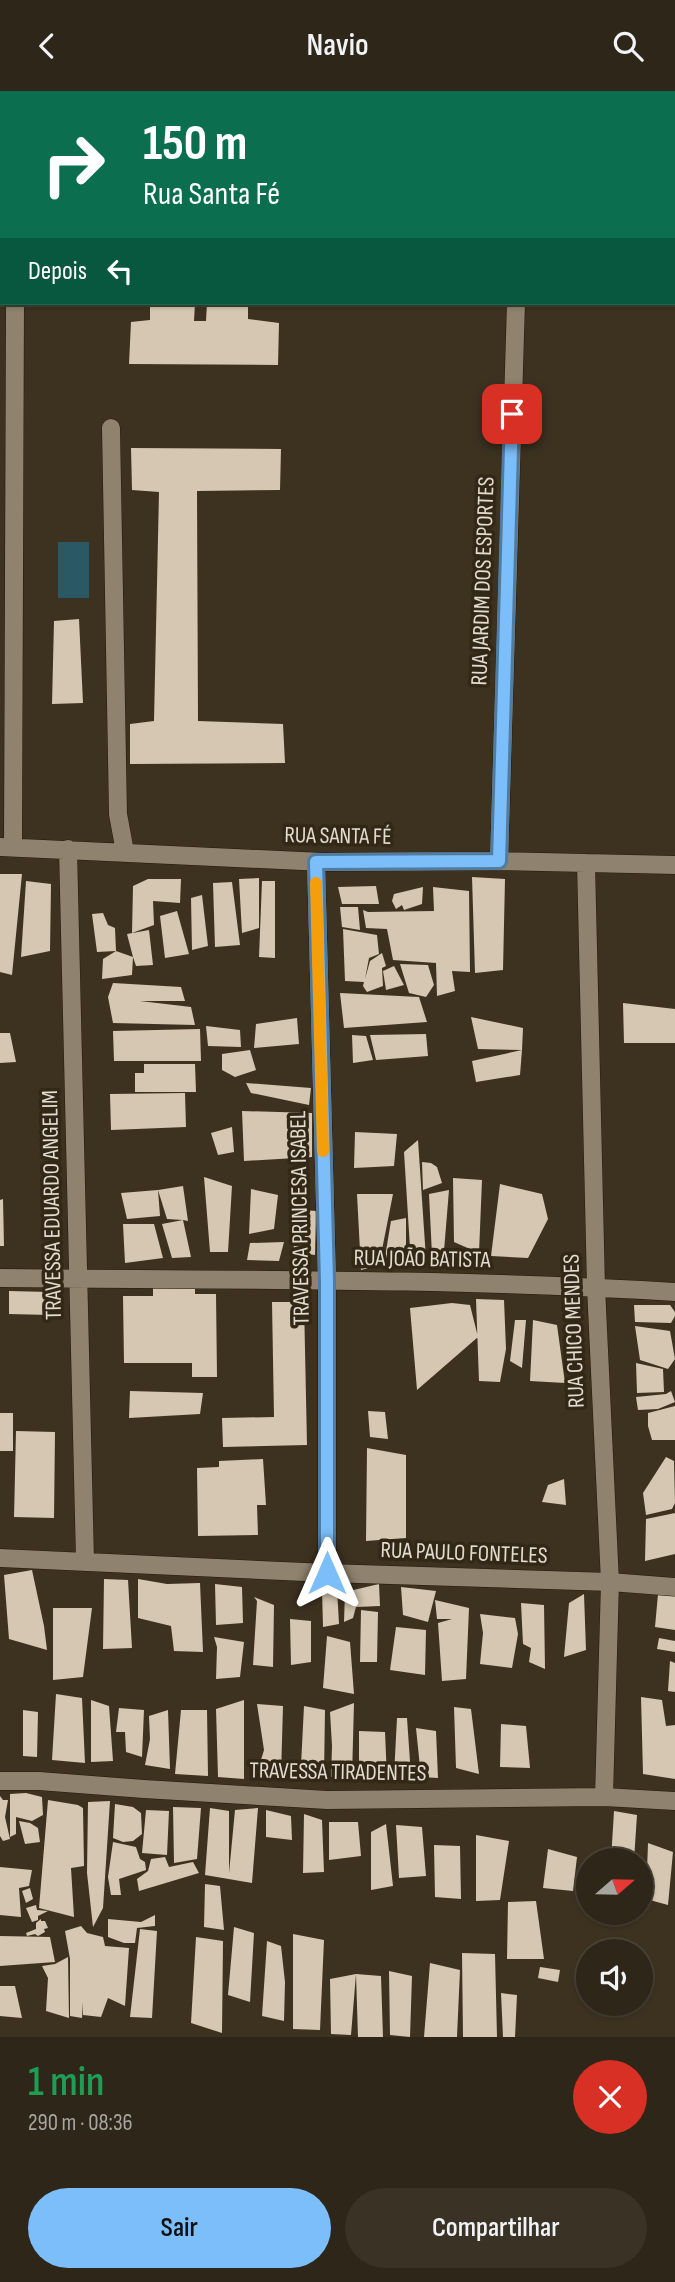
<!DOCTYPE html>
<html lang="pt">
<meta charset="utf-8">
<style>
body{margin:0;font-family:"Sofia Sans Condensed",sans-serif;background:#3a3225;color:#f1f3f6;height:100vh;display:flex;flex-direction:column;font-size:26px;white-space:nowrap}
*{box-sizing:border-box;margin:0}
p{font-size:23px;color:#a7a5a2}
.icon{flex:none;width:38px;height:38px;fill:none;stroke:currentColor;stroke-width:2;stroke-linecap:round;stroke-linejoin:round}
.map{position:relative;height:1946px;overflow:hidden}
.sheet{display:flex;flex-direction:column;background:#2e2618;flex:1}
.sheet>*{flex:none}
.hud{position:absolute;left:0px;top:0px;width:676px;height:214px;box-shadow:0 2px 5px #0004,0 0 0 2px #494337;background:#0b6e4f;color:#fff;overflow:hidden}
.needle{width:46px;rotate:70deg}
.buttons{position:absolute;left:576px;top:1757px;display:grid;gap:14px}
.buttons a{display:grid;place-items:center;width:77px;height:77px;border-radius:50%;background:#2e2618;box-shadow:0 2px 5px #0004,0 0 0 2px #494337;font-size:35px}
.pin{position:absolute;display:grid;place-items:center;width:60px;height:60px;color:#fff;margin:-30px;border-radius:14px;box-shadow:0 4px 10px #0006}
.me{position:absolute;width:77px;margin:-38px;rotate:0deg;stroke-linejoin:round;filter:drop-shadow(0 0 5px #0008)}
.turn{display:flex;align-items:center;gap:24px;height:147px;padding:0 28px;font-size:32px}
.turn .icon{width:91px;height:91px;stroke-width:2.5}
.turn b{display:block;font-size:49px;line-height:60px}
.then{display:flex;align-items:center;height:66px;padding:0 28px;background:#0003;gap:14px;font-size:26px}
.round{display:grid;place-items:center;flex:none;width:74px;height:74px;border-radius:37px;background:#3a3225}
.overview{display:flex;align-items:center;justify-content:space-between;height:119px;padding:0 28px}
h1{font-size:42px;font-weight:600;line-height:52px;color:#1e9e55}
.primary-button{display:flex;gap:14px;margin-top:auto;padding:14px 28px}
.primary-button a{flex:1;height:80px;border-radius:42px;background:#7cbef9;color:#111;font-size:28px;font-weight:600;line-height:80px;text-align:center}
.primary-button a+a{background:#3a3225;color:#f1f3f6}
header{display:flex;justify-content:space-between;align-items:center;height:91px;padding:0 28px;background:#2e2618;font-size:32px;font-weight:600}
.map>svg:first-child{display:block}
</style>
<header><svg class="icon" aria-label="back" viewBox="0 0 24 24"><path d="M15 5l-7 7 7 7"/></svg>Navio<svg class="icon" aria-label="search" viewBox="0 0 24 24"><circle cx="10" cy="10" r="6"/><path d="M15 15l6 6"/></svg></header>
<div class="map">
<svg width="675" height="1946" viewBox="0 0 675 1946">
<rect width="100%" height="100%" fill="#3d3220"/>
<!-- water -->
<path fill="#2a5864" d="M58 451H89V507H58Z"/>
<!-- building -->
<path fill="#d5c7b1" d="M150 212H195L194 230H206L207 212H248V228L279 232 278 274 129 273 131 231 150 229Z
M131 357 281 358 280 399 197 400 198 630 283 633 285 672 130 673V633L154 630 159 401 132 399Z
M79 528 83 612 52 613 54 530Z
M0 783H22L12 884 0 881Z
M472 786 505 788 503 879 475 882Z
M259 787V837L242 842 239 788Z
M148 788H181L180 812 153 810 154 834 132 842 133 795Z
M26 790 51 793 50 860 21 866Z
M262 790H275V867L259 866Z
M232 791 240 854 215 856 213 792Z
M376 795 379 813H342L338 796Z
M423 796 422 813 404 819 402 814 396 818 392 810 394 803Z
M433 796 469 800 470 881 452 880 455 900 437 905 436 872 393 869 387 838 366 837 363 819 368 821 434 820Z
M202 804 208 855 192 859 191 807Z
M340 816H358L360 839 342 836Z
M177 820 189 863 165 867 160 825Z
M103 822 108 834 115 837 116 860 133 866 127 843 149 839 153 874 136 875 133 866 132 884 102 888 103 868 116 860 97 861 92 823Z
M343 838 377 844 379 863 369 867 365 888 370 870 382 862 386 875 382 877 383 895 367 901 363 895 364 891 345 890Z
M400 873 428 874 434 894 426 906 409 902Z
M394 875 404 894 386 899 383 880Z
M113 892 181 896 185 910H140L191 916 195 934 113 932 108 906Z
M340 902 419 906 427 931 344 937Z
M623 912 675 918V952H624Z
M471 926 523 937 522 959 520 984 476 991 472 970 522 959 478 958Z
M297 927 299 953 254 957 256 933Z
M206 935 240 939 241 956 208 955Z
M200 938 201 970H114L113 940Z
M0 942H10L16 971 0 972Z
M426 943 428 965 376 969 370 944Z
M352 944 366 945 373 969 353 972Z
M250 959 256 979 235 986 222 979V963Z
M144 973H195L196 1001H135V982H144Z
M246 992 311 997 309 1014 251 1002Z
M185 1002 186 1036 111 1039 110 1003Z
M242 1020 312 1022V1066L244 1070Z
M232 1036 234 1061 218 1064 211 1042Z
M355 1041 397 1043 394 1075 354 1077Z
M418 1049 426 1168 411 1173 404 1061Z
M422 1071 431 1072 437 1076 442 1092 423 1099Z
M204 1086 232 1095 228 1161H210Z
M453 1087 482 1089 479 1162 454 1151Z
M500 1093 542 1103 548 1128 528 1167 491 1165Z
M183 1095 188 1130 183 1129 191 1166 172 1167 162 1133 183 1129 167 1128 158 1099Z
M251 1098 278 1104 274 1138 249 1143Z
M158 1099 160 1125 127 1128 121 1102Z
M449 1099 444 1160 432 1164 429 1103Z
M357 1103H393L379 1174 361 1179Z
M3 1108 4 1155H0V1109Z
M292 1118 316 1120 315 1164 294 1161Z
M406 1127V1168L384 1172 391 1130Z
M123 1133H154L163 1167 125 1172Z
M284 1151 279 1170 247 1169 250 1152Z
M153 1197H195V1203H216L217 1286H192V1272H124L123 1205H153Z
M9 1200 50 1201V1224L9 1223Z
M476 1208 504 1209 506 1258 500 1291 479 1290Z
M272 1211H304L307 1354 223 1356 222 1327 274 1326Z
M452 1212 470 1214 478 1246 417 1299 410 1217Z
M634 1214H670L675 1221V1225L671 1232 635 1231Z
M515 1229H526L522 1277 510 1270Z
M533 1229 557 1234 565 1292 530 1290Z
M635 1235 670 1240 675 1268 668 1278 640 1269Z
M636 1272 663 1278 664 1301 637 1302Z
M130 1300 203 1302 200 1323 129 1327Z
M671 1300 675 1311 658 1318 638 1319 636 1306 666 1303Z
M675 1315V1349H652L648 1335V1322Z
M368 1320 385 1321 388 1348 370 1346Z
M0 1322H13V1360H0Z
M16 1340 55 1341 54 1427 14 1426Z
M367 1357 406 1364V1447L366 1450Z
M666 1366 674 1370 675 1412 672 1418 646 1424 643 1402Z
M263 1368 266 1414H257L258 1444 198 1445 197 1377 219 1376V1370Z
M564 1388 566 1414 542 1411 548 1394Z
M675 1422V1463L645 1470 646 1428Z
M32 1479 44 1535 47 1559 9 1548 4 1484Z
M104 1488 128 1489 132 1557 103 1558Z
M138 1488 167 1493 200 1492 203 1561 174 1560 171 1535 138 1527Z
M215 1493 242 1496 243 1532 216 1534Z
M379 1493 380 1515 356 1516 353 1527 344 1531 345 1501Z
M401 1496 436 1500 428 1531 403 1524Z
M337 1497 339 1533 323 1536 322 1498Z
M584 1503 586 1559 564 1566 569 1512Z
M658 1503 675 1505V1539L655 1536Z
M254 1506 274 1514 273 1576 253 1574 257 1510Z
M435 1509 469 1517 466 1588 442 1590 438 1532 452 1528H437Z
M521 1512 544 1514 545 1578 529 1571 531 1557 523 1553Z
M53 1517H92L83 1586 53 1589Z
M361 1519 378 1521 377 1571H360Z
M480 1523 515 1527 518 1543 512 1577 480 1573 483 1542Z
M290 1528 311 1530V1571L291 1574Z
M396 1536 426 1539 425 1584 390 1579Z
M327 1545 350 1551 354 1603 323 1597Z
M214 1546 244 1551 240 1586 216 1588 217 1556Z
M659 1547 675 1550V1561L657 1558Z
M670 1570 675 1572V1601L668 1600Z
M56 1603 82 1607 85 1672 52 1669Z
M641 1606 662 1609 666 1635 675 1634V1688L643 1683Z
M91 1609 109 1615 113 1670 91 1671Z
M244 1609V1688L218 1686 216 1618Z
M354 1612 352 1686H331L332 1655 330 1621Z
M257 1613 283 1615 281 1684 257 1682 264 1659Z
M304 1615 325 1619 324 1685 301 1674Z
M454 1616 471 1618 479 1683 456 1677Z
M119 1617 144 1619 142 1666 126 1661 125 1641H116Z
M23 1619 38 1621 37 1666 23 1665Z
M168 1619 170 1678 145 1674 150 1648 149 1625Z
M181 1619H207L208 1685 175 1683Z
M397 1627H407L411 1685 394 1684Z
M501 1633 526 1635 530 1677 500 1676Z
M416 1637 436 1640 438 1687 421 1686Z
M359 1640 385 1641 387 1688 359 1687Z
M26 1702 42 1706 43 1724 32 1730 16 1726V1743L10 1746V1703Z
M0 1705 3 1709H8L5 1726 10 1748 3 1750 0 1745Z
M48 1709 78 1714 83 1717 84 1775 71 1777 74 1826 39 1817Z
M110 1710 103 1817 93 1836 87 1782 88 1711Z
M115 1713 133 1716 141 1722 142 1743 133 1750 123 1751 113 1747Z
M173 1716 201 1717 197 1768 174 1772Z
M210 1717 229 1720V1782L235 1719 258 1717 252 1792 205 1784Z
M146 1719 169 1720 167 1764 142 1762Z
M266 1719 291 1725 292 1749 266 1746Z
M614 1720 637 1724 634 1769H611Z
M304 1723 322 1729 324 1781 303 1782Z
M19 1730 30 1732 38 1737 40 1751 25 1753Z
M329 1731H358L361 1765 329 1769Z
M386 1733 393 1795 371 1799V1741Z
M396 1734 422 1736 426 1785 399 1787Z
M476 1744 509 1750 500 1809 476 1810Z
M113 1751 136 1756 140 1768 145 1771 146 1779 119 1788 121 1804H111L108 1786Z
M648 1752 673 1761 668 1814 646 1808Z
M434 1754 460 1755 461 1808 435 1806Z
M548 1758 577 1766 573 1800 543 1797Z
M165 1766 169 1776 193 1771 199 1782 139 1800 137 1788 148 1780 151 1768Z
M0 1776 32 1779 29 1795 19 1797 21 1826 0 1824Z
M205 1793 220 1795 224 1839 204 1836Z
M30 1797 33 1808 26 1812 22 1800Z
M536 1810 544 1868H507L508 1811Z
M36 1814 37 1819 48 1820 38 1825V1829L32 1831 26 1817Z
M155 1824V1835L137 1837 135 1852H124L108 1846V1828L141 1831Z
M41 1828V1830H45L48 1837 44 1838 45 1841 38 1845 35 1843 27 1845 26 1842 36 1838V1832Z
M81 1835 87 1842 103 1846 105 1855 129 1857 125 1915 108 1907 101 1926 83 1924V1911L82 1927 70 1925V1868L65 1840Z
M234 1836 254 1842 250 1911 228 1904Z
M140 1838 157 1840 152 1927 130 1926Z
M293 1843 324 1849 320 1939 293 1938Z
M0 1845 50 1846 55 1871 0 1875Z
M196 1846 223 1850 222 1942 191 1932Z
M267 1850 281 1855 285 1891 284 1930 262 1925Z
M462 1862 495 1863 497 1946H463Z
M68 1866 69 1927 46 1920 48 1887 42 1875 55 1873Z
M430 1872 460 1879 457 1946H424Z
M540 1876 560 1879 558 1891 538 1887Z
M389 1880 412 1885 410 1946 390 1944Z
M356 1883 351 1944 331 1943 330 1888Z
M356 1883 381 1885 383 1946H358Z
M0 1895H15L22 1927 0 1925Z
M501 1902 517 1904 515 1946H503Z"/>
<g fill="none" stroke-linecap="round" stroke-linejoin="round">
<defs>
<path id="minor" d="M653 0 661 2
M21 2V0
M522 2 523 0
M674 5H675
M111 337 118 723 125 761
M0 756 323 771 499 770 675 774
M13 756 15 212
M68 758 85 1469
M499 770 516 212
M316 771 327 1190V1482
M586 772 596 1196 610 1491 604 1706
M0 1187C225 1189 451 1187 675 1201
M0 1467 327 1482 610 1491 675 1496
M0 1690H39L144 1698 327 1709 604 1706 675 1710"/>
</defs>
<!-- minor casing -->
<use href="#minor" stroke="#241908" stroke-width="19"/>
<!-- minor -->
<use href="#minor" stroke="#8f826e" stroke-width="18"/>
</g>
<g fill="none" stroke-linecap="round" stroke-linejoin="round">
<defs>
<path id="route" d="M327 1482V1190L316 771 499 770 512 323"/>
</defs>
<!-- route casing -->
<use href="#route" stroke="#517ca2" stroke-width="18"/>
<!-- route -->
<use href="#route" stroke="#7cbef9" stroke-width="12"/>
<!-- slow -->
<path stroke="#f59e0b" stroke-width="12" d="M316 792 323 1060"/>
</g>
<g text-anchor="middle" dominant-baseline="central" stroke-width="7" stroke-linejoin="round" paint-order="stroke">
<!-- street labels -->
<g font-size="23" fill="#e2dbd0" stroke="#332816">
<text transform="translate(483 490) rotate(-88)">RUA JARDIM DOS ESPORTES</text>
<text transform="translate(338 745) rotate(1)">RUA SANTA FÉ</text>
<text transform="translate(52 1114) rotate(-91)">TRAVESSA EDUARDO ANGELIM</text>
<text transform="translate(300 1127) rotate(-91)">TRAVESSA PRINCESA ISABEL</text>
<text transform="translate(422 1168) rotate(1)">RUA JOÃO BATISTA</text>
<text transform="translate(574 1240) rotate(-92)">RUA CHICO MENDES</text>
<text transform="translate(464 1462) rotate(2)">RUA PAULO FONTELES</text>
<text transform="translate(338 1681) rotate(1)">TRAVESSA TIRADENTES</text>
</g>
</g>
</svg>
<div class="buttons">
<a><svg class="needle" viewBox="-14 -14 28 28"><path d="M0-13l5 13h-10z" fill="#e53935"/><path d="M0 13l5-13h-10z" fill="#a7a5a2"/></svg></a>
<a><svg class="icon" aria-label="sound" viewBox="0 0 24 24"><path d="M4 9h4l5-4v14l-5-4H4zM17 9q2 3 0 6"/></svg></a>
</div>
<div class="pin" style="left:512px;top:323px;background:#d93025"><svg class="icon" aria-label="arrive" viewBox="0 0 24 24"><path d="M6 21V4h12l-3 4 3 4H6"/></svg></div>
<svg class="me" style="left:327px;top:1482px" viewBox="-20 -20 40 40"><path d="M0-17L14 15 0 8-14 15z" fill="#7cbef9" stroke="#fff" stroke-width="4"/></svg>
<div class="hud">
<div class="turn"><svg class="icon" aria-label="right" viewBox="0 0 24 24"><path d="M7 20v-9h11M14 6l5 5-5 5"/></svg><div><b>150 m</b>Rua Santa Fé</div></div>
<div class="then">Depois<svg class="icon" aria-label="left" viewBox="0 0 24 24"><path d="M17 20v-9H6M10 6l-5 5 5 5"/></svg></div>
</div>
</div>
<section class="sheet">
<div class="overview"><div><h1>1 min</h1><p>290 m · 08:36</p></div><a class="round" style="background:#d93025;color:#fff"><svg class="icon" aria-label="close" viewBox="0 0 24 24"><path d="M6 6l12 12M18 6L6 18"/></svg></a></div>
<div class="primary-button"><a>Sair</a><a>Compartilhar</a></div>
</section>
